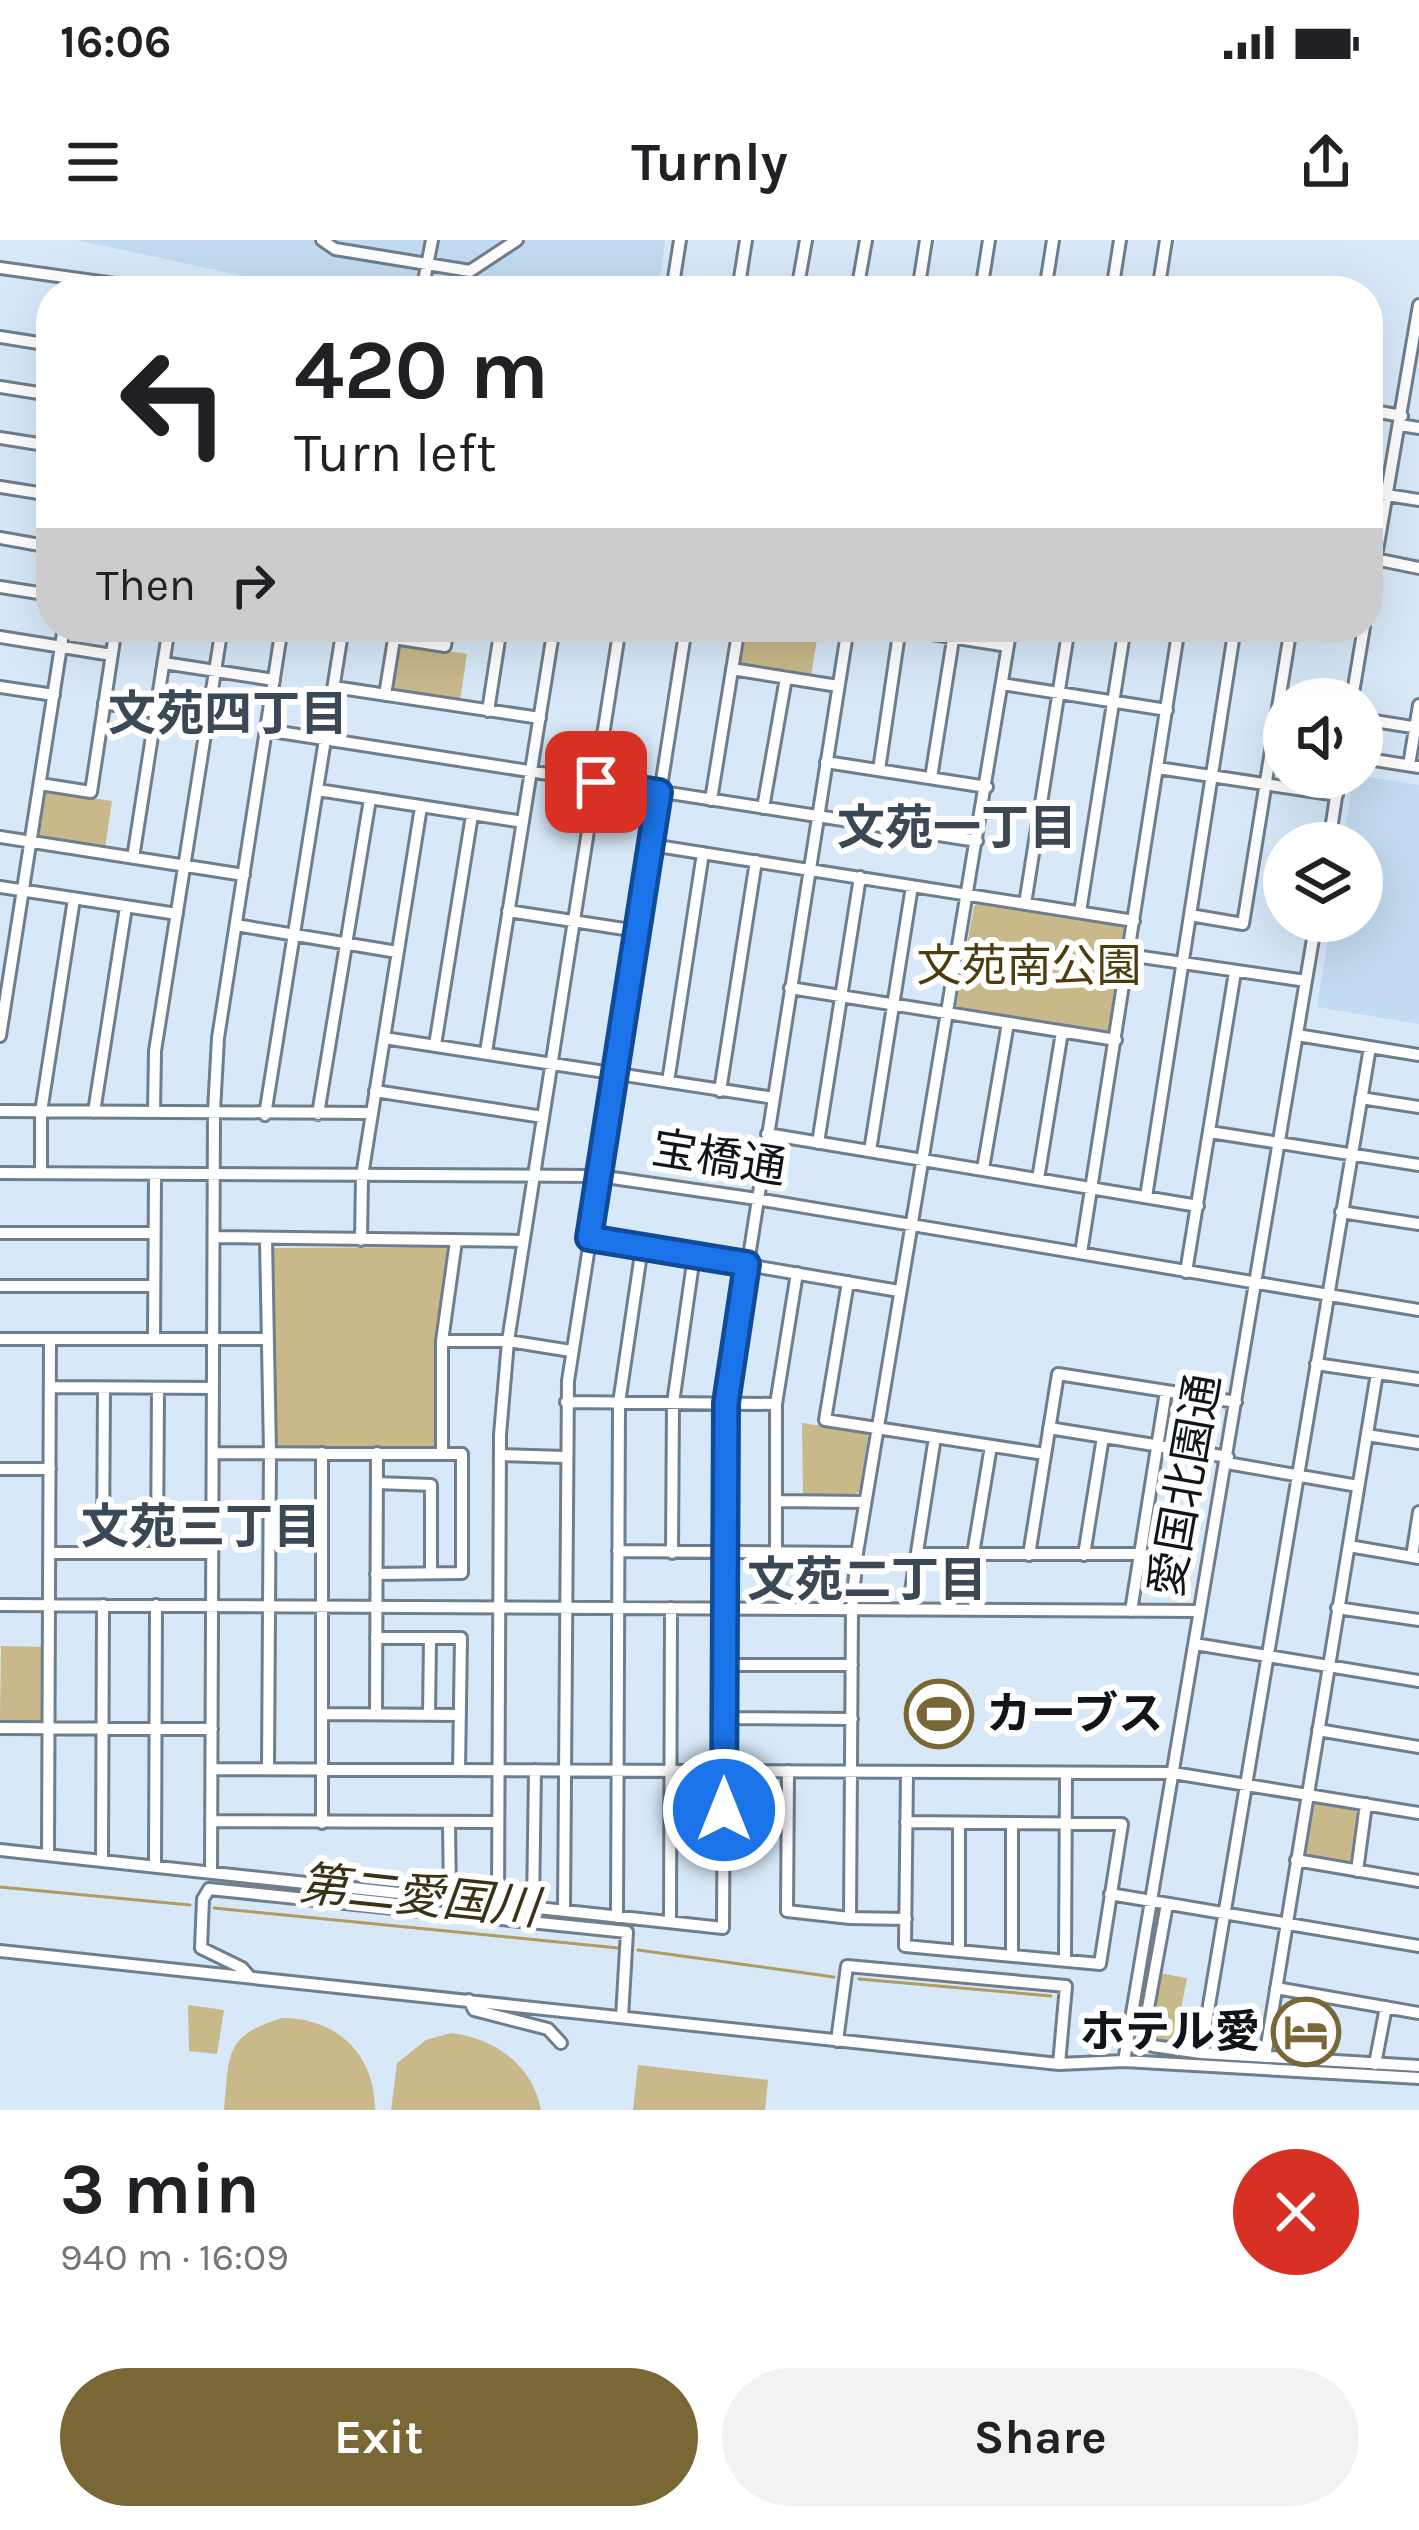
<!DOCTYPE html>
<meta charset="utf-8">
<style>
body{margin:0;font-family:Karla,"Noto Sans JP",sans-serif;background:#f2f2f2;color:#202124;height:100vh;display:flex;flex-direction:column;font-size:45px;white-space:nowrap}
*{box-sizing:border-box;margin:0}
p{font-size:39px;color:#757577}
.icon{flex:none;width:66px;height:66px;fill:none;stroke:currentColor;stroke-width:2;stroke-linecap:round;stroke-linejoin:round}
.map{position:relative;height:1870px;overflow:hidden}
.details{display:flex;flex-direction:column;background:#fff;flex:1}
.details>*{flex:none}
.hud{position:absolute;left:36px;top:36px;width:1347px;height:366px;border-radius:48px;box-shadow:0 12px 48px #0002;background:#fff;color:#202124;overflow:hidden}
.controls{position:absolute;left:1263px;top:438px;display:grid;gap:24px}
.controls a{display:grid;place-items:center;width:120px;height:120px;border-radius:50%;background:#fff;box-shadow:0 12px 48px #0002;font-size:60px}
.pin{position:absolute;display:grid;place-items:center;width:102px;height:102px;color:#fff;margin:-51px;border-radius:24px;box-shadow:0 6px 18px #0006}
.me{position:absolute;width:132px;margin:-66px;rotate:0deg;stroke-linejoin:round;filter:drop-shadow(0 0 9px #0008)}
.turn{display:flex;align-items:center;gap:42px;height:252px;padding:0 60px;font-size:54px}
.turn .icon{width:156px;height:156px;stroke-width:2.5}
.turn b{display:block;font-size:84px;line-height:102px}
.then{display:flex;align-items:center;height:114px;padding:0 60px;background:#0003;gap:24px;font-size:45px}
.round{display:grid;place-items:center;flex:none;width:126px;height:126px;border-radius:63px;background:#f2f2f2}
.summary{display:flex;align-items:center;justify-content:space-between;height:204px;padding:0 60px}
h1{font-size:72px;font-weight:700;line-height:90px}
.primary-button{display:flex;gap:24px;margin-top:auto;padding:24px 60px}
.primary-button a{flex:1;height:138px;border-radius:72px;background:#7a6736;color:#fff;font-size:48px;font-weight:700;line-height:138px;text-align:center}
.primary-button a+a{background:#f2f2f2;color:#202124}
.status{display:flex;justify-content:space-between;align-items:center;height:84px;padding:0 60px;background:#fff;direction:ltr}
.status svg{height:33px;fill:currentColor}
header{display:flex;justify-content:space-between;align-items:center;height:156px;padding:0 60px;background:#fff;font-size:54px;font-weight:700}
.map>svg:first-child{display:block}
</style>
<div class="status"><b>16:06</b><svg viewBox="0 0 49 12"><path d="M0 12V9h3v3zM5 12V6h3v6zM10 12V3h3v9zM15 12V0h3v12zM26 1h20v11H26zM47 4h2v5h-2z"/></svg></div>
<header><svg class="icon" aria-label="menu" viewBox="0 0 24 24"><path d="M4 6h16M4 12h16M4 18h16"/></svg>Turnly<svg class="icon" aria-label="share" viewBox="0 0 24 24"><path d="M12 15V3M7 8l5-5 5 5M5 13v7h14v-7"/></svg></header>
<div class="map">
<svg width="1419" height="1870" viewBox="0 0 1419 1870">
<rect width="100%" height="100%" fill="#d7e9f9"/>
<!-- built -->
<path fill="#c3dbf0" d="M76 0H665L658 51H592L515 39 512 51H315Z
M1362 536 1419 545V784L1317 767 1331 681H1362V603H1343L1353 537Z"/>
<!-- green -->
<path fill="#c9b88a" d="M744 387H819L811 436 742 425 739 422Z
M397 403 467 414 460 461 390 450Z
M44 551 112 561 105 608 37 597Z
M978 663 1128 686 1111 793 959 771 956 767 974 666Z
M450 1007 437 1096 435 1209 275 1206 273 1008Z
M802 1183 864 1192 868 1196 860 1251 854 1255 803 1256Z
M1 1406 44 1407V1481L40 1485 3 1484 0 1480Z
M1310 1561 1362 1569 1353 1624 1302 1616Z
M1159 1733 1187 1738 1174 1806 1156 1804 1149 1791Z
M188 1765 224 1770 217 1814 189 1811Z
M282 1778C338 1778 375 1815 375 1870H224C230 1814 223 1796 282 1778Z
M451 1793C494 1798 533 1825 541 1870H391L397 1823 426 1800Z
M638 1825 768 1840 765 1870H633Z"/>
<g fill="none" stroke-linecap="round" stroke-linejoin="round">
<!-- stream -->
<path stroke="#b29b5f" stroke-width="3" d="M0 1647 190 1665
M214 1668 618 1708
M638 1710 834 1737
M859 1739 1051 1756"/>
<defs>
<path id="minor" d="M322 0 335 9 470 31 517 0
M0 28 165 51
M422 51 432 0
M672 51 680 0
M738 51 746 0
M797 51 806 0
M857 51 866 0
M918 51 926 0
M981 51 989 0
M1045 51 1053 0
M1112 51 1120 0
M1158 51 1166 0
M0 97 51 105
M0 147 51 155
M1368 170 1402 176
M1400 185 1419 188
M0 198 51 206
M0 247 51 255
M1368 252 1419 260
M0 298 51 307
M1375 319 1419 328
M0 347 51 355
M1368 363 1419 65
M888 387 1008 406
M0 397 112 415
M394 398 445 406 448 387
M164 423 274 440
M732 429 838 446
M1002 444 1167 470
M0 447 54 455
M334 447 540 478
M385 455 396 387
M1352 459 1364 387
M104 463 156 472
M488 471 501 387
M1362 479 1419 488
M266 490 977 601
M1362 518 1419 527
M826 522 987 547
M1409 525 1419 465
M1158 528 1337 555
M879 530 900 387
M931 538 955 387
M40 544 91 552 116 387
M318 550 523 582
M711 560 739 387
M763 568 786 438
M0 597 244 635
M1329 603 1339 537
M651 605 1134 681
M133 618 169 387
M0 647 177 674
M1025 664 1069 387
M508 671 637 691
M1080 672 1125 387
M1190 675 1243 684 1291 387
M236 685 397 712
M1128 715 1306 741
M790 748 1116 800
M1297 795 1419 815
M0 796 64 387
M384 798 774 858
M435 805 472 575
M486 812 554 387
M668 842 703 613
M375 851 543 877
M720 851 756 621
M1361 858 1419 867
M0 871 372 873
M94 872 126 667
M154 872 155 811 222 387
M318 874 370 559
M265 875 343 387
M1210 892 1419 925
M767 894 1198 966
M818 903 860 637
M870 911 912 646
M983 929 1008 783
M0 933 599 936 757 959 1419 1070
M41 933V872L74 659
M1038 939 1062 792
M1146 957 1235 387
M1341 972 1419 984
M0 993H154
M216 997 523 1001
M589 998 899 1051
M266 999 270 1212 268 1529
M361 1000 362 936 421 567
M1081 1013 1179 387
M1186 1032 1235 732
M848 1042 825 1180 1044 1214
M0 1046H153
M154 1098 155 934
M0 1099H268
M442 1101H508L571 1111
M1316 1124 1419 1139
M50 1147 213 1148
M566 1162 776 1164
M1049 1188 1228 1217
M1367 1195 1419 1203
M213 1213 462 1214V1333L376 1334
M442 1213V1101L456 1001
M500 1215 565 1217
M1227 1223 1358 1246
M0 1229H50
M377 1243 431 1245V1333
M776 1261 865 1262
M1349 1306 1419 1318
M618 1311 857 1313
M103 1312 104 1148
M49 1313H212
M157 1313 158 1149
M672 1313 673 1163 694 1016
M776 1313V1164L797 1033
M917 1314H1140
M973 1314 991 1206
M1029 1315 1058 1134 1236 1162
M1084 1315 1103 1197
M1412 1317 1419 1272
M0 1365 1200 1371
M1337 1368 1419 1380
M908 1370 935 1197
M1131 1371 1166 1151
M376 1398H430
M1195 1404 1419 1441
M725 1425H852
M322 1474 460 1475
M376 1474 377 1213
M429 1475 430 1398H461L459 1530
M725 1478 852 1479
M0 1488 212 1489
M1318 1490 1419 1507
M212 1529 1173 1533 1419 1573
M788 1531 787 1671 850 1678
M211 1581 498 1582
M906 1582 1122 1584 1100 1724 905 1706 907 1532
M322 1583V1213
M449 1583 450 1657
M0 1610 723 1688 726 1163 848 387
M48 1614 50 1099
M1296 1620 1419 1641
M102 1621 103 1365
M155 1626 156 1365
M1357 1631 1366 1564
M211 1633 214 871 218 798 282 387
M1110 1654 1419 1706
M498 1662 500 1195 508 1101 620 387
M1167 1664 1144 1790 1153 1806 1201 1813 1419 1826
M533 1667 535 1530
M564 1671 568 1141 686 387
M617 1677 619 1163 642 1007
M906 1679 850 1678 852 1369 857 1313 1011 387
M670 1682 671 1368
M0 1711 1059 1824 1124 1821 1419 1838
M959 1711V1583
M1012 1716V1583
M1065 1721 1066 1533
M249 1736 242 1728 201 1708 203 1659 209 1649 627 1692 622 1777
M1276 1748 1419 1773
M469 1760 474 1770 548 1789 561 1803
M837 1801 847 1726 1066 1746 1059 1824
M1201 1813 1370 807
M1265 1817 1377 1133
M1124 1821 1316 681
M1375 1824 1386 1767"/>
</defs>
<!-- minor casing -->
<use href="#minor" stroke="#6e7e8c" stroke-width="16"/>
<!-- minor -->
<use href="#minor" stroke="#fff" stroke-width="10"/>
</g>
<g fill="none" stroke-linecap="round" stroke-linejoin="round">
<defs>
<path id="route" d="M596 542 659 552 589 998 747 1024 726 1163 724 1570"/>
</defs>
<!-- route casing -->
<use href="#route" stroke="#114b97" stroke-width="30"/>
<!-- route -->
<use href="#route" stroke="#1a73e8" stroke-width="21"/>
</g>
<!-- icons -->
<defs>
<symbol id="stadium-ring" viewBox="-11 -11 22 22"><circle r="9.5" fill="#fff" stroke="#7a6736" stroke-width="1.5"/><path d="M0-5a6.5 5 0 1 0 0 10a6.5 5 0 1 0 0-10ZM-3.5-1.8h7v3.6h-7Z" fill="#7a6736"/></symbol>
<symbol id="hotel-ring" viewBox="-11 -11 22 22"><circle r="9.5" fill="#fff" stroke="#7a6736" stroke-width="1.5"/><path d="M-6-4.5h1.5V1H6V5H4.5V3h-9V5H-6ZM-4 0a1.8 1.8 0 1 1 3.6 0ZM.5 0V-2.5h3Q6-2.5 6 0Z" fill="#7a6736"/></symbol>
</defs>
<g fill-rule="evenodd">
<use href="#stadium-ring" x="901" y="1436" width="76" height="76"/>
<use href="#hotel-ring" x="1268" y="1754" width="76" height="76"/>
</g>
<g text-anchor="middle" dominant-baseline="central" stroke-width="12" stroke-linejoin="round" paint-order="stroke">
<!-- park labels -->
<g font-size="45" fill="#4d3d0c" stroke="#fff">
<text x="1029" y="726">文苑南公園</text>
</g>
<!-- street labels -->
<g font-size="45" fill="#0f151b" stroke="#fff">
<text transform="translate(719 918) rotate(9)">宝橋通</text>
<text transform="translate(1185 1245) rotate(-80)">愛国北園通</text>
</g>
<!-- poi labels -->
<g font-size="45" font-weight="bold" fill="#0f151b" stroke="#fff" text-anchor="start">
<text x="986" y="1474">カーブス</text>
<text x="1260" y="1792" text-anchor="end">ホテル愛</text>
</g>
<!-- neighbourhood labels -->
<g font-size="48" font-weight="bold" fill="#3b4956" stroke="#fff">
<text x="228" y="474">文苑四丁目</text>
<text x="957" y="588">文苑一丁目</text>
<text x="201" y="1287">文苑三丁目</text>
<text x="867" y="1340">文苑二丁目</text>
</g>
<!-- water labels -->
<g font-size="48" font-style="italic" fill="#3b3115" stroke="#fff">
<text transform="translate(419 1656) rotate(6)">第二愛国川</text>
</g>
</g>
</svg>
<div class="controls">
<a><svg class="icon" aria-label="sound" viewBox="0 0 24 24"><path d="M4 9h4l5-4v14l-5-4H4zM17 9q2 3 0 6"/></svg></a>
<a><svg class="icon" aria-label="layers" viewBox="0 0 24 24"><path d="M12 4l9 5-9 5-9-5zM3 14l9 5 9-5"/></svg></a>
</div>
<div class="pin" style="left:596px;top:542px;background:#d93025"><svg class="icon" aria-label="arrive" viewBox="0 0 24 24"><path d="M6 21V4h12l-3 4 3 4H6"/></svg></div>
<svg class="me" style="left:724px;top:1570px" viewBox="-20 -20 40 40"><circle r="17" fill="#1a73e8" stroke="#fff" stroke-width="3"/><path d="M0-11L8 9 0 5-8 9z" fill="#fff"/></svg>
<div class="hud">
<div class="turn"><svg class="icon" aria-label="left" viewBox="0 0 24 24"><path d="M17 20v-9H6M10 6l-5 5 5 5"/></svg><div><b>420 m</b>Turn left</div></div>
<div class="then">Then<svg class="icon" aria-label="right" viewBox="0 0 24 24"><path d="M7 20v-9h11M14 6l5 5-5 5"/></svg></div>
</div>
</div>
<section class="details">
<div class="summary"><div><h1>3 min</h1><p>940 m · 16:09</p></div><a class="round" style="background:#d93025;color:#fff"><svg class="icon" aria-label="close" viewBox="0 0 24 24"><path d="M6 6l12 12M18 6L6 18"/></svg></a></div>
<div class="primary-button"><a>Exit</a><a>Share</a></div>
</section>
